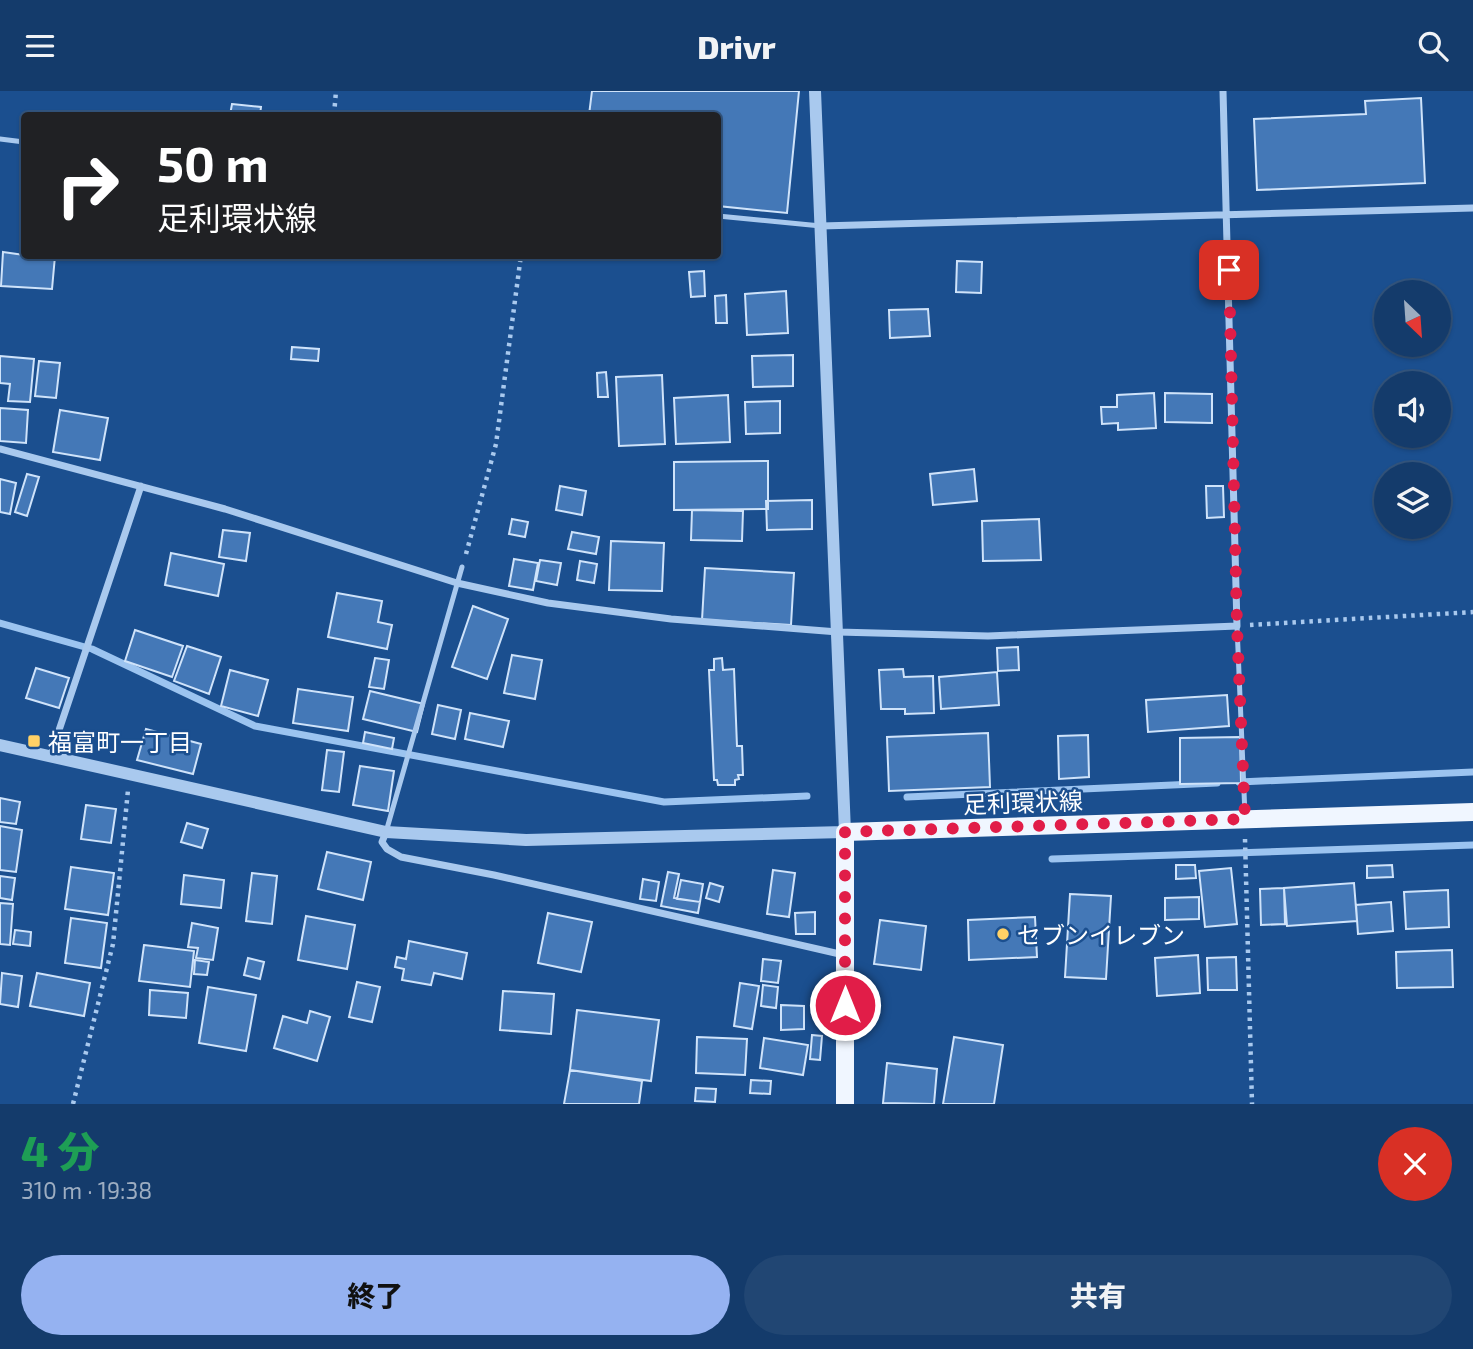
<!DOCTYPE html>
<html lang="ja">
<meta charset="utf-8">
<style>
body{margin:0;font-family:"Exo 2","Noto Sans JP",sans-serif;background:#214673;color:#f1f3f6;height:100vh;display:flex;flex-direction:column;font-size:26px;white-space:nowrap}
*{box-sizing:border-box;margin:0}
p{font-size:23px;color:#9dadc1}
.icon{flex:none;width:38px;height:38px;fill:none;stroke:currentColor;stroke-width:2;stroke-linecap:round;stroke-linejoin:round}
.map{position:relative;height:1013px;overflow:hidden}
.details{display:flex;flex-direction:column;background:#143b6b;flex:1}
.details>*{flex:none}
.guide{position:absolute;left:21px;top:21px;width:700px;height:147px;border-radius:7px;box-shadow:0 2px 5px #0004,0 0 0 2px #33557e;background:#202124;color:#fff;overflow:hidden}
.needle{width:46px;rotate:155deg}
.buttons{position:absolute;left:1374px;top:189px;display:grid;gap:14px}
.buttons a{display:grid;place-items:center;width:77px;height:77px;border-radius:50%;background:#143b6b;box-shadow:0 2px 5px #0004,0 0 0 2px #33557e;font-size:35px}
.pin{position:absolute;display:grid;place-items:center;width:60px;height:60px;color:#fff;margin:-30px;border-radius:14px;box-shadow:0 4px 10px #0006}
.me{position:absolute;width:77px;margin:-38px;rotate:0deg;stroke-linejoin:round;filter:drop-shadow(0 0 5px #0008)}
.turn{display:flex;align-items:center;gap:24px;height:147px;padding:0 21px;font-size:32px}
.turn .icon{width:91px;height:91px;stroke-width:2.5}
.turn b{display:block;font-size:49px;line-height:60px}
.round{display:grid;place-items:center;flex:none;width:74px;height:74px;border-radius:37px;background:#214673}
.summary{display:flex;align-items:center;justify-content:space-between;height:119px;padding:0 21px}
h1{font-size:42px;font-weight:800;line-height:52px;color:#1e9e55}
.cta{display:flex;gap:14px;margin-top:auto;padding:14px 21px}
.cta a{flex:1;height:80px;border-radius:42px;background:#95b2f1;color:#111;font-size:28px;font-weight:800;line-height:80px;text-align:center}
.cta a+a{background:#214673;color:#f1f3f6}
header{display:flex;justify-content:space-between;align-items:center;height:91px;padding:0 21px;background:#143b6b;font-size:32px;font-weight:800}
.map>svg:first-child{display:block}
</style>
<header><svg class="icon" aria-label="menu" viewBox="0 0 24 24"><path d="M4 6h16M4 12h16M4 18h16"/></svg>Drivr<svg class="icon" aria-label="search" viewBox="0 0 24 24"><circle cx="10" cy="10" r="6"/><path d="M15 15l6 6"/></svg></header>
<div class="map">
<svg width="1473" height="1013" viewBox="0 0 1473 1013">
<rect width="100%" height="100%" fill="#1b4f8f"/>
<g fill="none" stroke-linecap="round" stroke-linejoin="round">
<!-- stream -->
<path stroke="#9cc4f0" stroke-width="7" d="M0 532 92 558 255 635 664 711 807 705
M1239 691 1473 681
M907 706 1217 692
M1052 768 1473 754"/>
</g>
<!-- building -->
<path fill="#4478b7" stroke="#cfe3fa" stroke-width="2" d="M592 0H799L787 122 718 115V24H589Z
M1421 7 1425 92 1257 99 1254 28 1366 23 1365 10Z
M232 13 261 16 260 24H230Z
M3 161 24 164 55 165 52 198 1 195Z
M375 164H428V169Z
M957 170 982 171 981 202 956 201Z
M704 180 705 205 691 206 689 181Z
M786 200 788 242 747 244 745 203Z
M726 204 727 232H716L715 205Z
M928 218 930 245 890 247 889 219Z
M292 256 319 258 318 270 291 268Z
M793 264V295L753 296 752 265Z
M0 265 34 268 30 311 8 310 10 293 0 292Z
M39 270 60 272 56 307 35 305Z
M606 281 608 306H598L597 282Z
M662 284 665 353 619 355 616 286Z
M1154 302 1156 337 1118 339V332L1102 333 1101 316H1117V304Z
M1165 302 1212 303V332L1165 331Z
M728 304 730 351 676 353 674 307Z
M780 310V342L746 343 745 311Z
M0 317 28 319 26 352 0 350Z
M60 319 108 327 100 369 53 361Z
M768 370V418L674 419V371Z
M974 378 977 410 933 414 930 383Z
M27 383 39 386 27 425 15 421Z
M0 388 16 392 10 423 0 421Z
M560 395 586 400 582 424 556 419Z
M1206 395H1223L1224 426 1207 427Z
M812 409V438L767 439 766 410Z
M692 419 743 420 742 450 691 449Z
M512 428 528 431 525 446 509 443Z
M1039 428 1041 469 983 470 982 430Z
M223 439 250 442 246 470 219 466Z
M572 441 599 446 596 463 568 458Z
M611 450 664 452 662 500 609 499Z
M171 462 224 473 218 505 165 494Z
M514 468 538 472 533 499 509 495Z
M540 469 561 472 557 494 536 490Z
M580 470 597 473 594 492 577 489Z
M705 477 794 482 791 534 702 529Z
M337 502 382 510 378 531 392 534 387 558 328 546Z
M473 515 508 528 487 588 452 576Z
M135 539 183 555 172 586 125 570Z
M187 555 221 566 209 603 174 590Z
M1018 556 1019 579 998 580 997 557Z
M512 564 542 569 535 608 504 602Z
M375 567 389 569 384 598 369 596Z
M722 567 723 579 734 578 737 655H742L743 684H738L739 688 735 689V694H718L717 689H714L709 579H714V568Z
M36 577 69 587 59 617 26 607Z
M903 578 904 586 933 585 934 622 905 623V618H881L879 579Z
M230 579 268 589 258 625 221 615Z
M997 581 999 614 941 618 939 586Z
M298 598 353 606 348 640 293 632Z
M370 600 424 613 417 641 363 628Z
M1227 604 1229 635 1148 641 1146 609Z
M438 614 461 619 455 648 432 643Z
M470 622 509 630 503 656 465 648Z
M146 638 201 653 193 683 137 669Z
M365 641 394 647 392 658 363 652Z
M988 642 990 696 889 700 887 646Z
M1088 644 1089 686 1059 688 1058 645Z
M1240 646 1241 692 1180 693V647Z
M327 659 344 661 339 701 322 699Z
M360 675 394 680 388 720 353 714Z
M0 707 20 711 16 733 0 731Z
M86 714 116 718 111 752 81 748Z
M187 732 208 738 202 757 181 751Z
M0 735 22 739 16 781 0 779Z
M327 761 371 771 363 809 318 798Z
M1176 774H1195L1196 787 1176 788Z
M1392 774 1393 786 1367 787V775Z
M71 776 114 782 108 824 65 818Z
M1231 777 1237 833 1205 836 1199 780Z
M773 779 795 782 789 826 767 823Z
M668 781 679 783 674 807 700 811 698 822 661 815Z
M252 782 277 785 272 833 246 830Z
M184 784 224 789 221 817 181 813Z
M0 785 15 787 12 809 0 807Z
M643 788 659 791 656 810 640 808Z
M681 789 703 793 700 811 677 808Z
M710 792 723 796 719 811 706 807Z
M1354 792 1357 830 1287 835 1284 797Z
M1284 797 1285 833 1261 834 1260 798Z
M1448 799 1449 836 1406 838 1404 801Z
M1070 803 1111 805 1106 888 1065 886Z
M1199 806V828L1165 829V807Z
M1391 811 1393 840 1358 843 1356 814Z
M0 812 13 813 10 854 0 853Z
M815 821V843H796L795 822Z
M548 822 592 831 581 881 538 872Z
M306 825 355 834 347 878 298 869Z
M1035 826 1037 866 969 869 968 829Z
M71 827 107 832 101 877 65 872Z
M880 829 926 835 921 879 874 873Z
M192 832 218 837 213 869 196 867 198 857 188 856Z
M15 839 31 841 30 855 13 853Z
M409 850 467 862 462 888 434 882 431 894 402 889 404 878 395 876 397 866 406 868Z
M144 854 194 860 190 896 139 890Z
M1452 859 1453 896 1397 897 1396 861Z
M1198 864 1200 902 1157 905 1155 867Z
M1236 866 1237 899H1208L1207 867Z
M248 867 264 871 260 888 244 884Z
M763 868 781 870 778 892 761 890Z
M195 869 209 871 207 884 194 883Z
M2 882 22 885 18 916 0 913Z
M37 882 90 892 84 925 30 915Z
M357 891 380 896 372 931 349 926Z
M740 892 759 895 752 938 734 935Z
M763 894 778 896 776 917 761 915Z
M208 896 256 904 246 960 199 952Z
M150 899 188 902 186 927 149 924Z
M503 900 554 903 551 943 500 939Z
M781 914 804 915V938L781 939Z
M577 919 659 929 651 990 570 979Z
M310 920 330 926 317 970 274 957 283 925 307 932Z
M812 944 822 945 820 969 810 968Z
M697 946 747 948 745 984 696 982Z
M954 946 1003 954 994 1013H943Z
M764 947 808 954 803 984 760 977Z
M887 972 937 978 934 1013 883 1012Z
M570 979 642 990 639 1013H564Z
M751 989 771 990 770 1003 750 1002Z
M696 997 716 998 715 1011 695 1010Z"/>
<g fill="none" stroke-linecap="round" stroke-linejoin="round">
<!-- path -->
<path stroke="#a9c9ee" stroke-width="4.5" stroke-dasharray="3.5 5" stroke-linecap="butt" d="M334 24 336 0
M466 463 496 353 521 164
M1250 534 1473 521
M1245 748 1252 1013
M73 1013 113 853 128 699"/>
<!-- service -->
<path stroke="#a9c9ee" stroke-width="5" d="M0 48 24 51
M718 125 821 135
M1237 535 1245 724
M386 741 462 476"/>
<!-- minor -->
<path stroke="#a9c9ee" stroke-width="7" d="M821 135 1473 117
M0 358 225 418 457 492 548 512 671 528 838 541 988 545 1237 535 1223 0
M50 666 141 395
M386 741 382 751 387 758 401 766 494 784 844 864"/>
<!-- tertiary -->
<path stroke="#a9c9ee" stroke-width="12" d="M0 654 386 741 526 749 845 741 815 0"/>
<!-- primary -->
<path stroke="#f0f6ff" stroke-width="18" d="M845 1013V741L1473 721"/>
</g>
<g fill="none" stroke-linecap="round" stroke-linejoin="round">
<!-- route -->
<path stroke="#e11d48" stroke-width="12" stroke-dasharray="0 21.6" d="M845 914V741L1245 728 1237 535 1229 179"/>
</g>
<!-- markers -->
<g fill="#ffd166" stroke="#1b4f8f" stroke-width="2.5">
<rect x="27" y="643" width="14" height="14" rx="3.5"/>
<circle cx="1003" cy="843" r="7"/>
</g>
<g text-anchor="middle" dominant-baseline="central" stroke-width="5" stroke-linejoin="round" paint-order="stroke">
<!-- poi labels -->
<g font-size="24" fill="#fff" stroke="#1b4f8f" text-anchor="start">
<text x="48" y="650">福富町一丁目</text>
<text x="1017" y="843">セブンイレブン</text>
</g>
<!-- street labels -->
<g font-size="24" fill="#fff" stroke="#1b4f8f">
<text transform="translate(1023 711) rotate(-2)">足利環状線</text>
</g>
</g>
</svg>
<div class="buttons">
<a><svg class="needle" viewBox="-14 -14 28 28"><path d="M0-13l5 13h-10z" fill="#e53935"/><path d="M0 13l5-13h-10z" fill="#9dadc1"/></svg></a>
<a><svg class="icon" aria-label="sound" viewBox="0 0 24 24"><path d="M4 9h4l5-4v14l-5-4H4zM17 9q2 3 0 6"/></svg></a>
<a><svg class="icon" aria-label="layers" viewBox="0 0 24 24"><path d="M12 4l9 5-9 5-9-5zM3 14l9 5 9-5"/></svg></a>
</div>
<div class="pin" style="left:1229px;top:179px;background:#d93025"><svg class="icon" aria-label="arrive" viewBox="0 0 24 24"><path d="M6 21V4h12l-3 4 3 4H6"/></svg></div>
<svg class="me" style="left:845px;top:914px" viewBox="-20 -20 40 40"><circle r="17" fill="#e11d48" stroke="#fff" stroke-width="3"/><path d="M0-11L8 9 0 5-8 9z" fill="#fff"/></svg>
<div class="guide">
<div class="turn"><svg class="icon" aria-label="right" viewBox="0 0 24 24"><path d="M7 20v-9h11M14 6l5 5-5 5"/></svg><div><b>50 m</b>足利環状線</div></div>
</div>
</div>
<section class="details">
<div class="summary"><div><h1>4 分</h1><p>310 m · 19:38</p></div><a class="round" style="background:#d93025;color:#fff"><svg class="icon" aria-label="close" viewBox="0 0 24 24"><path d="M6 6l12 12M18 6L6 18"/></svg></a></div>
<div class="cta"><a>終了</a><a>共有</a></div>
</section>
